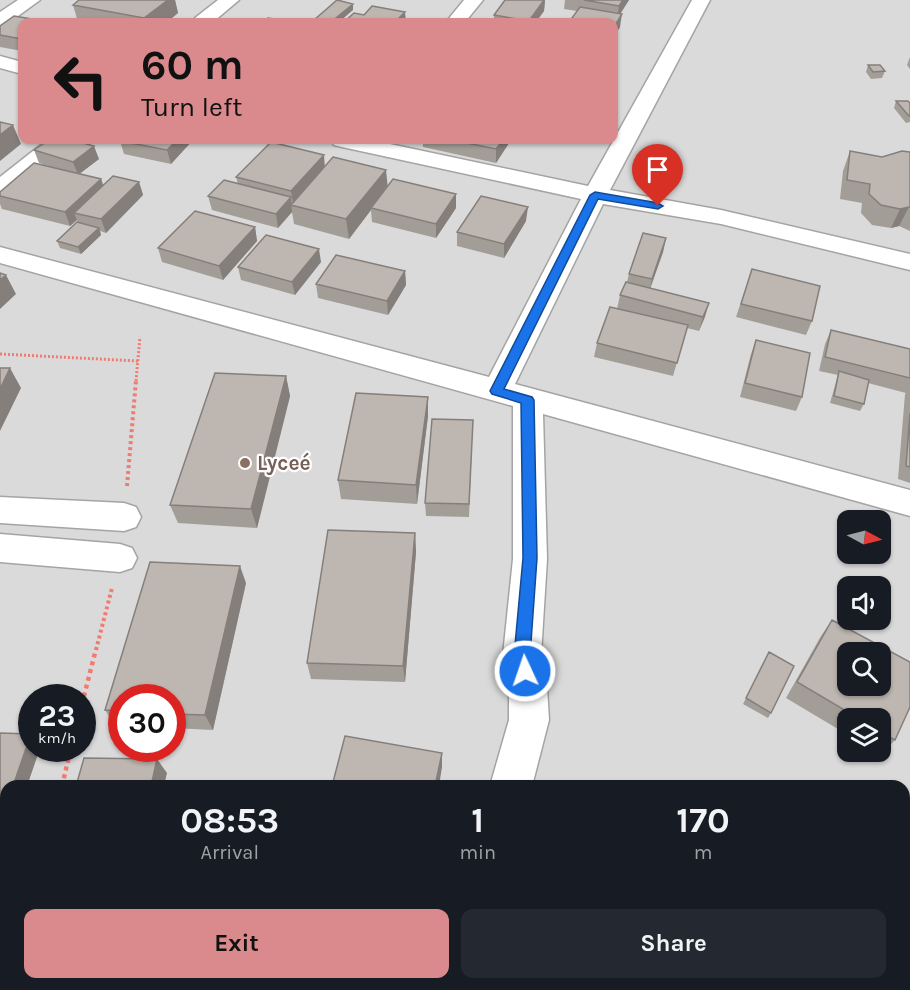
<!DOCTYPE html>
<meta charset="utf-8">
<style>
body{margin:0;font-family:Karla,sans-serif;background:#242831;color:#f1f3f6;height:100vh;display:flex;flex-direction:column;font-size:22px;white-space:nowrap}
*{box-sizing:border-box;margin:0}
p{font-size:20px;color:#9ea1a6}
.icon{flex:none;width:33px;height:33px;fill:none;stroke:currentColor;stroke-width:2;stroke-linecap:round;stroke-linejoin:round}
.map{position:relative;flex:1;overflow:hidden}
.sheet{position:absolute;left:0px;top:780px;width:910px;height:210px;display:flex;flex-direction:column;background:#171b24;border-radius:18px 18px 0 0;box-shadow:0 2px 4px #0004}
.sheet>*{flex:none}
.banner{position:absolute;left:18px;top:18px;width:600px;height:126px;border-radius:12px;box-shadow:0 2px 4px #0004;background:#da8a8d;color:#111;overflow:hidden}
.needle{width:39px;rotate:97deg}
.controls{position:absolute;left:837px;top:510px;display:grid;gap:12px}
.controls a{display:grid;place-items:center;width:54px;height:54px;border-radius:12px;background:#171b24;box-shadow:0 2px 4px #0004;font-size:30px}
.speed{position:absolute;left:18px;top:684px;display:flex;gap:12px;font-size:30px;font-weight:700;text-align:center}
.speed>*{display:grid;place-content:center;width:78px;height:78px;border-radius:50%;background:#171b24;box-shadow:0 2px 4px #0004;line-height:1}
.speed small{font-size:15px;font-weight:400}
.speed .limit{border:9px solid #d22;background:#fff;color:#111}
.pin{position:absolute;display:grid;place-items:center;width:51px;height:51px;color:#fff;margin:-62px -26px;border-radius:50% 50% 50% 0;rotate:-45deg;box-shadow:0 0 6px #0007}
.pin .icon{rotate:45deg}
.me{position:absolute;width:66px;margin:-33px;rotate:357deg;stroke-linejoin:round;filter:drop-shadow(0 0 4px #0008)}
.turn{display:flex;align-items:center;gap:21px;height:126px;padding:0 24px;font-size:27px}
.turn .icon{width:78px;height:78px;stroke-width:2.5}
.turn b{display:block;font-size:42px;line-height:51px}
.eta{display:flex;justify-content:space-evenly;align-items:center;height:102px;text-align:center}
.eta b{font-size:36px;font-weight:700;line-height:42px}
.action{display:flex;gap:12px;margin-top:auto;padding:12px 24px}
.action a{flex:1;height:69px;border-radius:12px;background:#da8a8d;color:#111;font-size:24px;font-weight:700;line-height:69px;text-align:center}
.action a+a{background:#242831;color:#f1f3f6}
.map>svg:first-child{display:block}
</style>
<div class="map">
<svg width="910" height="990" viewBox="0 0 910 990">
<rect width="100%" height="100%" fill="#eeeae3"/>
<!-- residential -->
<path fill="#dbdada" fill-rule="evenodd" d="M0 0H910V990H0ZM22 22H614V140H22ZM848 520H880V554H848ZM848 586H880V620H848ZM848 652H880V686H848ZM32 698H82V748H32ZM122 698H172V748H122ZM848 718H880V752H848ZM6 786H904V984H6Z"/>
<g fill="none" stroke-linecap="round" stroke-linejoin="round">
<defs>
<path id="minor" d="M18 0H40L7 24 0 26V12Z
M218 0H239L213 22H193L195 18Z
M464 0H483L465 22H446Z
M692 0H710L610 190 721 210 910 254V270L721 224 603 204 515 384 910 490V516L543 414 547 559 541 655 547 687 549 720 532 786H490L509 720V687L503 655 513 559V406L0 263V247L489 377 581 199 342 147 334 145 331 140H371L588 186Z
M0 56 22 62V74L0 68Z
M47 140H71L9 194 0 196V177Z
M0 497 124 503 136 507 141 517 136 527 124 531 0 523Z
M0 534 120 544 132 548 137 558 132 568 120 572 0 562Z
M434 984H482L479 990H431Z"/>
</defs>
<!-- minor casing -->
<use href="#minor" stroke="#a4a4a4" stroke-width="3"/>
<!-- path-far2 -->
<path stroke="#f27b70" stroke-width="3" stroke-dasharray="2 2" stroke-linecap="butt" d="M0 354 138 361
M136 381 140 337"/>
<!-- path-far1 -->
<path stroke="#f27b70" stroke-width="4" stroke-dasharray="3 3" stroke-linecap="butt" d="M127 486 136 380
M96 650 112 588"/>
<!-- path -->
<path stroke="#f27b70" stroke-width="4.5" stroke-dasharray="4 4" stroke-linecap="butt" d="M82 704 96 649
M62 786 71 748
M0 836H6"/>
<!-- minor -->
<use href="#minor" fill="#fff" fill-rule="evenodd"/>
</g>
<!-- wall -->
<path fill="#a39d97" d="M79 0H175L178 13 167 22H78L73 5Z
M505 0H545L544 11 536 22H494V15Z
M565 0H629L620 14V27L614 37V22L577 11 564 9Z
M22 22V51L0 47V26Z
M910 57V69L907 65Z
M868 65 885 71 882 78 871 79 866 72Z
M896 101 910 103V122L906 123 894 108Z
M121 140H193L171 164 124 154 120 141Z
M423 140H511L496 163 423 147Z
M34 150 99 159 79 174 101 179 103 185 139 182 143 195 106 233 100 231 101 235 81 254 60 248 57 241 78 223 77 220 70 226 2 209 0 204V192L55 168 39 163Z
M850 151 882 157 910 152V231L899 226 891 228 872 225 861 213 862 203 840 199 843 171Z
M325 166 387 187 456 208 436 238 372 222 371 210 349 239 294 224 292 212 278 228 212 210 208 196 238 184 236 177Z
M526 221 504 258 457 246V232Z
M255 227 257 241 223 280 162 262 158 248Z
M666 238 663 252 650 288 709 303 699 331 687 328 673 376 594 357 597 343 617 309 620 295 627 282 629 274Z
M321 262 295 295 241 280 238 267Z
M752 269 812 321 806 335 736 317Z
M405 271 406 285 388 315 318 298 316 284Z
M831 330 910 349V483L898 479 905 394 906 393 868 383 864 404 860 411 830 403 838 375 819 371 825 344Z
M756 340 802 397 796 411 740 397 751 354Z
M286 376 290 396 257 528 178 523 170 505Z
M428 397V416L417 504 341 499 338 480Z
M473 420 469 517 426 516 425 503Z
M415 533 416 552 405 682 311 679 307 663Z
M246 583 213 730 172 728V698H122V726H116L105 710Z
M832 620 895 740 880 755 875 752H880V718H848V735L786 698 821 636Z
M769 652 771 713 768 718 743 704Z
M0 733 32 748H40L27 786H6V816H0Z"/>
<!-- shaded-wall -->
<path fill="#857f7b" d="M162 0H175L178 13 167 22H146L144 18Z
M544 0H545L544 11 536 22H529Z
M623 0H629L617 19 619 6Z
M353 4V10L339 22H331Z
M405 12 406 22H395Z
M622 14 620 27 614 37V27Z
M13 125 21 144 0 161V135Z
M177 140H193L171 164 167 150Z
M503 140H511L496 163V149Z
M94 146 99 159 78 175 73 162Z
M324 155 325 169 293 204 291 191Z
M386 170 388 189 371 208V210L349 239 346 219Z
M101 179 106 193 74 213 77 220 70 226 65 212Z
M139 182 143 195 106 233 101 219Z
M456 194V208L436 238V224Z
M291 197 292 212 278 228 276 214Z
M528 207 526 221 504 258V244Z
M909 207 899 226 891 228 900 209Z
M255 227 257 241 223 280 219 266Z
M99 228 101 235 81 254 78 247Z
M666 238 663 252 649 292 652 279Z
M319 249 321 262 295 295 292 282Z
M405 271 406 285 388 315 387 301Z
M6 275 16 294 0 309V280Z
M709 303 705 317 699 331 703 317Z
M10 368 21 388 0 431V389Z
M286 376 290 396 257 528 251 509Z
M428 397V416L417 504 416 485Z
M415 533 416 552 405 682 403 666Z
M240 566 246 583 213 730 205 715Z
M31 734 32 748H40L27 786H13Z
M442 753V767L439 786H435Z
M157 759 167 773 164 786H151Z
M8 984H21L19 990H6Z
M107 984H122L121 990H106Z"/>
<!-- building -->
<path fill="#beb6b0" stroke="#857f7b" stroke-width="1.5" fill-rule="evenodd" d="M79 0H168L144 18 73 5Z
M337 0 353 4 331 22H325L314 20Z
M505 0H544L529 21 494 15Z
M584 0H623L619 6Z
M372 6 405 12 395 22H344L354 13 364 15Z
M580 7 622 14 614 27V22H569Z
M14 16 50 22H22V39L0 35V26Z
M268 18 285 21 283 22H263Z
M868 65H880L885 71 873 72Z
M896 101H908L910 103V116H909Z
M0 122 13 125 0 135Z
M49 140H72L94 146 73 162 34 150Z
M121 140H177L167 150 120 141Z
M452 140H503L496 149Z
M271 142 324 155 291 191 236 177Z
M850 151 882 157 902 151 910 152V207H909L900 209 881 205 869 194 870 184 847 180Z
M333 157 386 170 346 219 291 205Z
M34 163 101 179 65 212 0 196V192Z
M113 176 139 182 101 219 74 213Z
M393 179 456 194 436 224 371 208Z
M224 180 291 197 276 214 208 196Z
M481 196 528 207 504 244 457 232Z
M195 211 255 227 219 266 158 248Z
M77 222 99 228 78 247 57 241Z
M643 233 666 238 652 279 629 274Z
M266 235 319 249 292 282 238 267Z
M336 255 405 271 387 301 316 284Z
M752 269 820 286 812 321 741 304Z
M0 273 6 275 0 280Z
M626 282 709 303 703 317 620 295Z
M610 307 688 325 677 363 597 343Z
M831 330 910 349V378L825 357Z
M756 340 810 353 802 397 745 383Z
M0 368H10L0 389Z
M839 371 869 380 864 404 834 396Z
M215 373 286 376 251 509 170 505Z
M356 393 428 397 416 485 338 480Z
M910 413V467L906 466Z
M432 419 473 420 469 504 425 503Z
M328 530 415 533 403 666 307 663Z
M150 562 240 566 205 715 172 714V698H122V711L105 710Z
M832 620 910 662V707L895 740 880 732V718H858L797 682ZM848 652H880V686H848Z
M769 652 794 666 771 713 746 698Z
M0 733 31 734 13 786H6L5 807H0Z
M345 736 442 753 435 786H332Z
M84 758 157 759 151 786H76Z
M0 959 6 960V984H8L6 990H0Z
M22 984H107L106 990H20Z"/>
<!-- route -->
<path fill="#1a73e8" stroke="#114b97" stroke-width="1.5" d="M595 192 658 203 663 206 658 209 598 199 504 389 532 397 534 400 537 558 530 656 533 671 530 676 525 679 519 676 514 656 523 558 521 403 492 394 490 391 590 195Z"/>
<!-- markers -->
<circle fill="#8d6e63" stroke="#fff" stroke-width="2" cx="245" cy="463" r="6"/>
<g text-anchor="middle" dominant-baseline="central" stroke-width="4.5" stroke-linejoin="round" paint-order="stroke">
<!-- education labels -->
<g font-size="21" font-weight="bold" fill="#785e54" stroke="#fff" text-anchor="start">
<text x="257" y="463">Lyceé</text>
</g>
</g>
</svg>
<div class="controls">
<a><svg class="needle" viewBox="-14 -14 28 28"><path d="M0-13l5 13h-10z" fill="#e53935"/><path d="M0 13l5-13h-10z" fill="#9ea1a6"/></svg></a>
<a><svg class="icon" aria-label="sound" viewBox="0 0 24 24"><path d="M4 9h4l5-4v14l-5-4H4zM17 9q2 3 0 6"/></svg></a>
<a><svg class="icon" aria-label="search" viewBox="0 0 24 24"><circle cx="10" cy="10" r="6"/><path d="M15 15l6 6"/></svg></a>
<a><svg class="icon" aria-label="layers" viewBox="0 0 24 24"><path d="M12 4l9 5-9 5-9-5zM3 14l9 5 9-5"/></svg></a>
</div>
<div class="speed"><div>23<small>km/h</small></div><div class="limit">30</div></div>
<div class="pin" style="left:658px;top:206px;background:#d93025"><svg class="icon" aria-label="arrive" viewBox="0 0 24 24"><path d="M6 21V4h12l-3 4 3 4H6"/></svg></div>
<svg class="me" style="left:525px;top:671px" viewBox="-20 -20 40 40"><circle r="17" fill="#1a73e8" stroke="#fff" stroke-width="3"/><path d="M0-11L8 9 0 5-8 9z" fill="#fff"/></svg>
<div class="banner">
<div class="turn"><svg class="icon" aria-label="left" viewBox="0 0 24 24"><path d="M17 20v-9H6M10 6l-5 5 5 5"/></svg><div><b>60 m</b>Turn left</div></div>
</div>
<section class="sheet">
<div class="eta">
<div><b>08:53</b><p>Arrival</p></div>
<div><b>1</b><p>min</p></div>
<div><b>170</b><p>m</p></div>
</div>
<div class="action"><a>Exit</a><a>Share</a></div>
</section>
</div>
